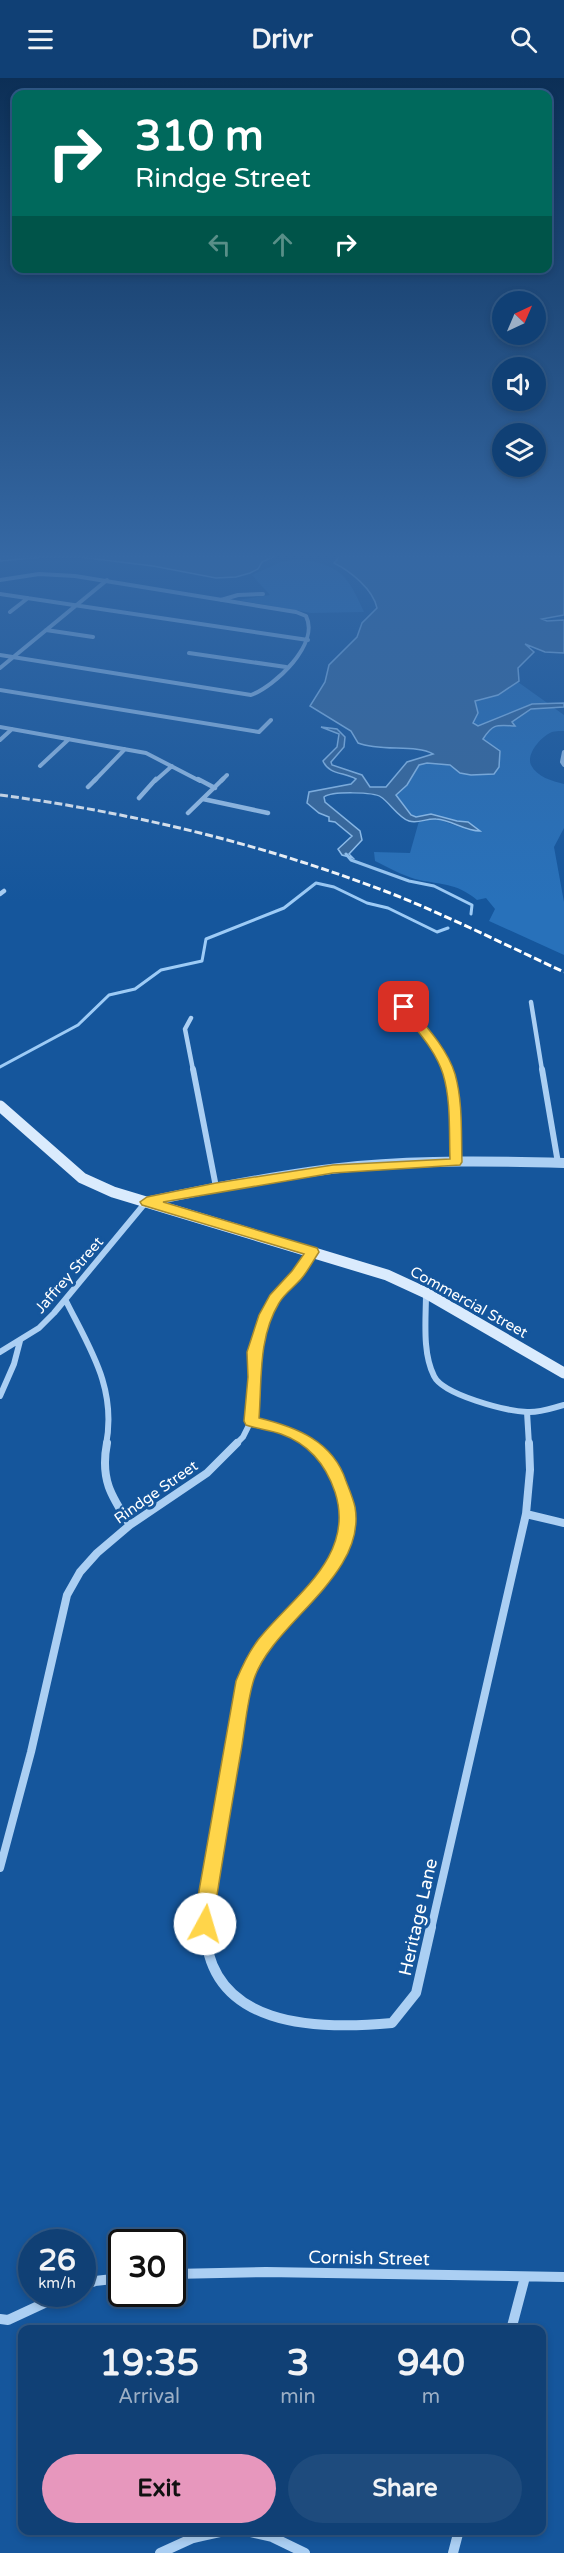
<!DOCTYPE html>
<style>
body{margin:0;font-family:"Varela Round",sans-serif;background:#1e4b7d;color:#f1f3f6;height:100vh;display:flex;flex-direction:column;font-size:22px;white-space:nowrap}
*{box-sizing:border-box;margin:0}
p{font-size:20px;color:#9cafc5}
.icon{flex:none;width:33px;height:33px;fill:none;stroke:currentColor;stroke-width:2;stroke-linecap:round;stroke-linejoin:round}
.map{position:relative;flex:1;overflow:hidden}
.side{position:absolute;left:18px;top:2247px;width:528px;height:210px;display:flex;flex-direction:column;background:#104075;border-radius:12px;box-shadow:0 3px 9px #0003,0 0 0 2px #305987}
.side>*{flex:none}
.banner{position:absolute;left:12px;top:12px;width:540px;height:183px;border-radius:12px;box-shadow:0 3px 9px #0003,0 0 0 2px #305987;background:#00695c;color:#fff;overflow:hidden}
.needle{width:39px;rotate:44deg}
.tools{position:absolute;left:492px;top:213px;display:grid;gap:12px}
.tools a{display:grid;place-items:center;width:54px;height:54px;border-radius:50%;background:#104075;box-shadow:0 3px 9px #0003,0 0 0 2px #305987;font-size:30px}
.speed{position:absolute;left:18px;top:2151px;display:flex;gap:12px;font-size:30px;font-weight:700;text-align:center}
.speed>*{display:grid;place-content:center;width:78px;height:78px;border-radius:50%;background:#104075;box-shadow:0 3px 9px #0003,0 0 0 2px #305987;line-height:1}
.speed small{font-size:15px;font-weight:400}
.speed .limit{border:3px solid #111;border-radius:9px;background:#fff;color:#111}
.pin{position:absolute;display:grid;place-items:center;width:51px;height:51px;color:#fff;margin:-26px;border-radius:12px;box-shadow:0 3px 9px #0006}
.me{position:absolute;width:66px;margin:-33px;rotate:6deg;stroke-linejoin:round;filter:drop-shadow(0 0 4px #0008)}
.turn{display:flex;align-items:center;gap:21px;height:126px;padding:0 24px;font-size:27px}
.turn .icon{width:78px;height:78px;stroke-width:2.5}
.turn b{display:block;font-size:42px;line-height:51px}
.lanes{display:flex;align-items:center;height:57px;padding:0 24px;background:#0003;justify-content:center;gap:30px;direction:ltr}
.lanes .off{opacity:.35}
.eta{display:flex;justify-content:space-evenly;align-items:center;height:102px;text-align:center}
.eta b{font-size:36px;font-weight:800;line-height:42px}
.button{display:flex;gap:12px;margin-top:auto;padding:12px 24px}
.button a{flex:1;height:69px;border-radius:36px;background:#e797bd;color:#111;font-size:24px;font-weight:800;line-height:69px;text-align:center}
.button a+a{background:#1e4b7d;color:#f1f3f6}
header{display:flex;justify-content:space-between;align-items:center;height:78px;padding:0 24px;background:#104075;font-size:27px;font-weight:800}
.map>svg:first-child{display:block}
</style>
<header><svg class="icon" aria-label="menu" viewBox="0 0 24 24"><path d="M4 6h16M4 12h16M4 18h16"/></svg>Drivr<svg class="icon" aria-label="search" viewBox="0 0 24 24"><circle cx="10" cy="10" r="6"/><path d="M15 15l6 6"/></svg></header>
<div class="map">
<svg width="564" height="2475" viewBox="0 0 564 2475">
<rect width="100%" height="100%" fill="#15569c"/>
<!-- green -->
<path fill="#2871ba" d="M298 481C340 487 347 496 364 534L311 535 238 522 270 517 252 497 281 484Z
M518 604 564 637V653C560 653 553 653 550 655 541 659 526 676 531 687 537 699 552 703 564 706V750L554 769 564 824V877L489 843 495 831 486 820 477 822C456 804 439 807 415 801 402 797 387 789 375 783L374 774 410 775 419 743 437 741 468 752 480 753 468 744 457 743 431 736 416 739 411 737 396 716 407 707 419 687C432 683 450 684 460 695L484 662 473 645 475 623 507 612Z"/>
<!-- water -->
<path fill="#39689a" stroke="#9dcbf6" stroke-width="1.5" d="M0 478H275L262 484 258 491 250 495 236 499 216 500 153 488 79 479H43L0 483Z
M340 478H564V537L542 541 547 543 564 542V575L545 574 525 566 534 574 518 590 519 603 498 617 475 623 478 635 473 645 478 648 532 626 564 625V629L531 631 512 644 515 648C497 647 493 645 483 661L500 673 499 689 494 696 471 697 460 695 450 687 427 685 419 687 407 707 396 717 411 737 416 739 431 736 457 743 468 744 480 753C464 753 452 742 436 741 427 740 418 746 409 743 399 740 390 725 381 719 374 714 332 713 324 719L325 724 360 753 362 762 349 776 353 780 342 777 338 771 352 758 335 744 329 743V739L319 735 307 725 309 714 351 706 356 701C344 694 329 697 323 683L337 669 339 656 321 649 337 651 345 659 344 669 331 684 332 687 362 697 370 709H386L407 684 433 676C416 666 381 674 358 665L351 653 310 628 325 604 329 587 357 559 362 545 377 530C373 511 350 493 334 485Z"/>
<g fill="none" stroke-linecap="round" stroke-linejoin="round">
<!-- stream -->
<path stroke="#9dcbf6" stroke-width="3" d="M346 776 351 782 409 803 434 808 472 827 471 836
M0 989 78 947 109 917 135 911 161 892 202 883 206 861 284 830 316 805 334 809 367 825 388 830 437 854 448 850"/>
<!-- minor-far4 -->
<path stroke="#abcff3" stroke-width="4" d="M0 502 39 496 75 498 296 534 306 538C320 566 275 608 251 617L0 577
M0 516 308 562
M221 522 238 517 263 516
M10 534 28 520
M46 552 93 559
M189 575 286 589
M0 590 107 502
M0 612 259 654 271 642
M0 649 146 675 200 703
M0 662 12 651
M564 674 562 684 564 687
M40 688 69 661
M94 703 125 671
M155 703 172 688
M221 703 227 697"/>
<!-- minor-far3 -->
<path stroke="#abcff3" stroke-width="4.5" d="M198 701 215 710
M88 709 96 701
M139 720 156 701
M203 721 268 735
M188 735 223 701
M0 816 4 813
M531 924 542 992
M404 929 430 960 448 992
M191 940 185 951 193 992"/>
<!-- minor-far2 -->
<path stroke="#abcff3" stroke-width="6" d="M193 991 216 1109
M447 991 453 1016 456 1084
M542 991 558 1085
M426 1215C426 1241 422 1274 434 1298 443 1317 506 1333 527 1334 540 1335 552 1330 564 1327
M66 1223C90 1271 117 1310 106 1367
M0 1274 39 1250 54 1235 146 1124
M0 1318 14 1286 20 1263
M527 1334 529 1367
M251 1343 289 1354 312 1367
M235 1367 243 1359 251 1343 255 1299 254 1274 266 1237 275 1220 297 1197 312 1174"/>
<!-- minor-far1 -->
<path stroke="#abcff3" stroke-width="8" d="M107 1365C100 1401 111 1418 130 1447
M526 1436 564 1445
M0 1790 31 1674 67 1517 80 1494 97 1475 130 1447 207 1395 237 1365
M205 1851V1830C214 1778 223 1726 233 1673 237 1650 238 1624 245 1602 268 1535 369 1494 343 1413 336 1393 328 1378 310 1365
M431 1851 526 1436 530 1392 529 1365"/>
<!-- minor -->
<path stroke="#abcff3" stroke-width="10" d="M205 1849C208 1950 316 1952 392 1945L416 1915 431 1849
M172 2196 266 2194 564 2199
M82 2208 95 2203 122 2200
M0 2241 8 2242 64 2216
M511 2252 525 2199
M242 2452 272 2459 305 2475
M160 2475 193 2460 229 2452
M453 2475 459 2452"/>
<!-- tertiary -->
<path stroke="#abcff3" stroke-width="10" d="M146 1124C216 1109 287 1095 358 1088 427 1082 495 1083 564 1085"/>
<!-- secondary -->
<path stroke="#daebfd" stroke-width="11" d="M0 1028 82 1100 113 1114 387 1197 426 1215 564 1295"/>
<!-- rail -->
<path stroke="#fff" stroke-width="3" stroke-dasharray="8 3" stroke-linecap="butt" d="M0 717C135 735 267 767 395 817 452 840 508 868 564 894"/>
</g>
<!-- sky -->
<linearGradient id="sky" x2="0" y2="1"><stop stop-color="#0c2f56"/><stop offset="0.58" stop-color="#3568a4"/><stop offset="1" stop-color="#3568a4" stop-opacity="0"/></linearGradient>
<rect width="564" height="824" fill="url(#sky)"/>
<!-- route -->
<path fill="#ffd54a" stroke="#a68a30" stroke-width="1.5" d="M404 926 408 927C425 947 447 970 455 996 463 1024 461 1056 462 1084L460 1087 333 1095 163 1124 317 1170 319 1174C313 1183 308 1193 301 1201 294 1209 284 1216 279 1225 258 1260 262 1301 259 1340 296 1349 333 1363 346 1403 349 1411 353 1420 355 1429 367 1498 273 1544 254 1601 247 1623 245 1650 241 1673 232 1725 223 1778 215 1830L214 1846 212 1852 205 1855 198 1852 195 1846 196 1830 236 1603C243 1586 251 1569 263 1556 299 1514 355 1476 335 1414 326 1387 309 1366 281 1356 270 1352 257 1351 246 1347L244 1343 248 1299 247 1274 259 1237 270 1217 292 1193 304 1176 142 1127 140 1124 147 1119 216 1105 333 1087 450 1081C449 1053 451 1022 443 996 435 970 414 950 399 929Z"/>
<g text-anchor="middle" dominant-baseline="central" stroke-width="6" stroke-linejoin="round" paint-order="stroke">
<!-- street labels -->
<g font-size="15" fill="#fff" stroke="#15569c">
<text transform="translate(69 1197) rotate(-49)">Jaffrey Street</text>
<text transform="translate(469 1224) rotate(29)">Commercial Street</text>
<text transform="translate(156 1414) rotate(-35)">Rindge Street</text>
</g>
<!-- near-street labels -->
<g font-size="18" fill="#fff" stroke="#15569c">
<text transform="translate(418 1839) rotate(-77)">Heritage Lane</text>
<text transform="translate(369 2180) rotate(1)">Cornish Street</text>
</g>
</g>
</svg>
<div class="tools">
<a><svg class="needle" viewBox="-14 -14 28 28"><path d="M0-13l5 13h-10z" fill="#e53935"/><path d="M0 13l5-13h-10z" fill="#9cafc5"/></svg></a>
<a><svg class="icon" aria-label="sound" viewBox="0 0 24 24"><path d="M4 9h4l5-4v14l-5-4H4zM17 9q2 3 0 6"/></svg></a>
<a><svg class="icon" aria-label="layers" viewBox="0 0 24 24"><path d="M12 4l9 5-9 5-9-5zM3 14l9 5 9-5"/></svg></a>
</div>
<div class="speed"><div>26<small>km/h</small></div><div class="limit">30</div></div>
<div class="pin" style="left:404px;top:929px;background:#d93025"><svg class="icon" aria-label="arrive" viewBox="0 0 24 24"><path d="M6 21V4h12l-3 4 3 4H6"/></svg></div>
<svg class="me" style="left:205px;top:1846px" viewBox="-20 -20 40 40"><circle r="19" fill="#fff"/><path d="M0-13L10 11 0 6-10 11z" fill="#ffd54a"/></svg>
<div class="banner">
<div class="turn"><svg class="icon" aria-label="right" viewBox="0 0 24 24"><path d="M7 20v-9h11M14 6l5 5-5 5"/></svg><div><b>310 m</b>Rindge Street</div></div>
<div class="lanes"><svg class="icon off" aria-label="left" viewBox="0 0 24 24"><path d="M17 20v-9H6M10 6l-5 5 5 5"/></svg><svg class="icon off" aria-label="ahead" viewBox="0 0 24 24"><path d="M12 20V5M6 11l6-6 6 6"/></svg><svg class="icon" aria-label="right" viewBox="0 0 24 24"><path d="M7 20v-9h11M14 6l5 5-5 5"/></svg></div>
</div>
<section class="side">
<div class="eta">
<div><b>19:35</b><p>Arrival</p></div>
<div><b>3</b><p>min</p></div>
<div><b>940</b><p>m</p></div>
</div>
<div class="button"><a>Exit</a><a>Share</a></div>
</section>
</div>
